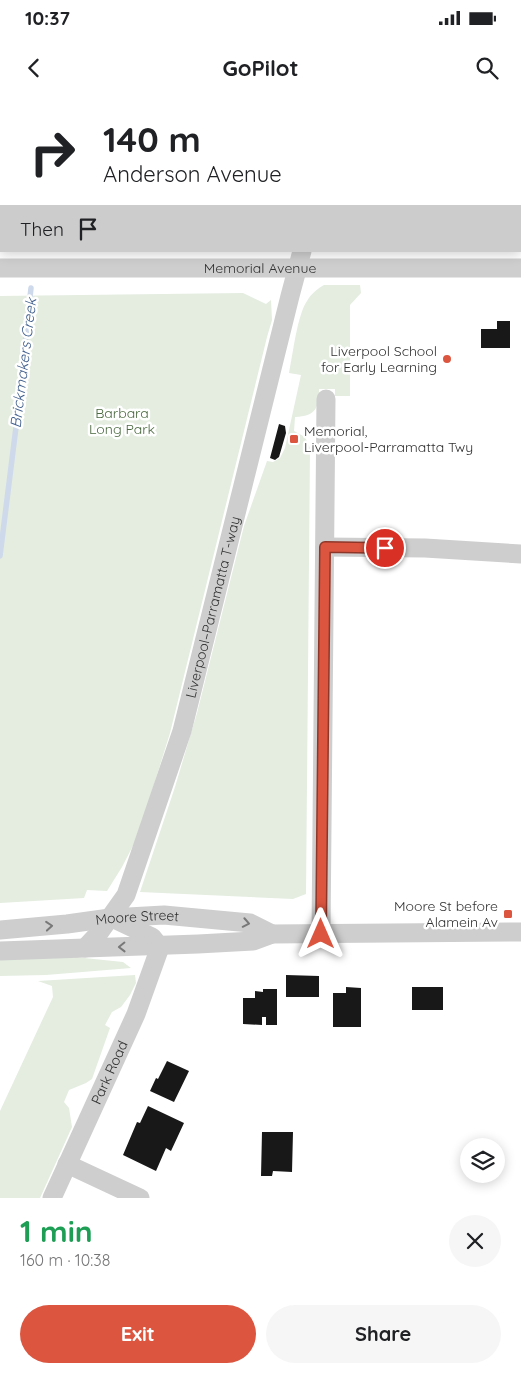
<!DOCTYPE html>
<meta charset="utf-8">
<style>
body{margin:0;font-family:Quicksand,sans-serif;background:#f6f6f6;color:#202124;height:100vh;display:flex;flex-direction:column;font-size:19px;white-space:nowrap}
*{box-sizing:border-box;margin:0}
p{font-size:16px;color:#757577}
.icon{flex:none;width:28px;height:28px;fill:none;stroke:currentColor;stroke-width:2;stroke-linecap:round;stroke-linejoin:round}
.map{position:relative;height:1098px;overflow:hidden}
.sheet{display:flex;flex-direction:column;background:#fff;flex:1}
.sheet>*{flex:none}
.top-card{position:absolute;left:0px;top:0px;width:521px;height:152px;box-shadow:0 2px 12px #0003;background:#fff;color:#202124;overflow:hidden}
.buttons{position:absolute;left:460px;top:1038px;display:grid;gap:10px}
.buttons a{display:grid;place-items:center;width:45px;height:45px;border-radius:50%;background:#fff;box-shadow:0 2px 12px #0003;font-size:25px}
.pin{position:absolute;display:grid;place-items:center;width:42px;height:42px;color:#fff;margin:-21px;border:2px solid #fff;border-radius:50%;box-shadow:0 1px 5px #0007}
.me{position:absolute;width:55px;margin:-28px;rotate:0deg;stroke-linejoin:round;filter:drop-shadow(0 0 4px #0008)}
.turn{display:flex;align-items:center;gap:18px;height:105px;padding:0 20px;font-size:22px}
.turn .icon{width:65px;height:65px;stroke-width:2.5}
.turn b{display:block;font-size:35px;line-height:42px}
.then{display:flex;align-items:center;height:48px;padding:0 20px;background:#0003;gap:10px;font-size:19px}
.round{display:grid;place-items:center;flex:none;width:52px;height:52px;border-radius:26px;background:#f6f6f6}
.head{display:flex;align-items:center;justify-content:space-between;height:85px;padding:0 20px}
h1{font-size:30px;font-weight:700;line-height:38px;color:#1e9e55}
.cta{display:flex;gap:10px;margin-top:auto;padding:10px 20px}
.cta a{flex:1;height:58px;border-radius:30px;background:#db553f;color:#fff;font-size:20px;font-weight:700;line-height:58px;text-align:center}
.cta a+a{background:#f6f6f6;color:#202124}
.status{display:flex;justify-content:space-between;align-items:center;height:35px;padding:0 25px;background:#fff;direction:ltr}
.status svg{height:14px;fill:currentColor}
header{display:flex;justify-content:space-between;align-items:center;height:65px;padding:0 20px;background:#fff;font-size:22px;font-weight:700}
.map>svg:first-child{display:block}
</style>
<div class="status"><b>10:37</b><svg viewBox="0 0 49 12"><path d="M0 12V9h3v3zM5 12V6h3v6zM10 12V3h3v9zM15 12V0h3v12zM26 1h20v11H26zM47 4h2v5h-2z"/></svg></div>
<header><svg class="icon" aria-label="back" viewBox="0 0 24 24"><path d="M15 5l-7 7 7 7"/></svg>GoPilot<svg class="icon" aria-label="search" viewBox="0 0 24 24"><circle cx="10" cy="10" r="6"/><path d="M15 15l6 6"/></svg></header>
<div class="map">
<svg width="521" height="1098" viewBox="0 0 521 1098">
<rect width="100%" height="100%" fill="#fff"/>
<!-- green -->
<path fill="#e4ede0" d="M0 0H302L1 1V141Z
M324 185H360L361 193 350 205V296H335V289H319C319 308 316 316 295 317L294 331 305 337 310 348 306 794 293 799 140 792 175 687 197 613 244 426 267 361 273 362 280 358 285 348 301 275 289 273C293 254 297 216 307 201 311 194 317 189 324 185Z
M243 193 266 204 271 200 272 220 267 237 170 633 138 736 122 767 107 791 87 790 84 798 0 803V196Z
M65 856 123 862 131 868 46 875 0 876V859Z
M135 875 136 883 130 895 121 907 112 912 105 925 110 928 92 979 86 983 69 990 64 1002 69 1008 72 1027 40 1098H0V1011L53 897 52 886 38 881Z"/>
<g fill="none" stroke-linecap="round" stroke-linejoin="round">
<!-- stream -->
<path stroke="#ced9eb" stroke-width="5.5" d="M87 1 88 0
M0 456 18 311 31 188"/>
</g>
<!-- building -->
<path fill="#181818" d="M497 221H510V248H481V229H497Z
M279 324 285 326 286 333 279 357 275 360 270 358Z
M286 875 319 876V897H286Z
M346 887 361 888V927H333V893H346Z
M412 887H443V910H412Z
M263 889H277V925H266V917H262V925L243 924V898H255V891L263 892Z
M167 961 189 971 174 1002 150 991 156 978 158 979Z
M148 1006 184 1023 171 1051 166 1048 156 1071 123 1055 137 1022 140 1023Z
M262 1032H293L292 1072 273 1071 272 1076H261Z"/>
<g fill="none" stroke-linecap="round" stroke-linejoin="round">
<!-- minor -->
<g stroke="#cecece" stroke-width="19">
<path d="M348 1 349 0"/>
<path id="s1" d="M0 168H521"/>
<path d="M325 447 425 448 521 454"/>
<path d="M114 819 152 837 160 847"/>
<path id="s2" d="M0 830 67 824 110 818 164 815 250 823 272 834"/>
<path d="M321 833 326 299"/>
<path id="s3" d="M85 848 99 833 126 795 182 631 290 196 302 151"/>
<path d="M0 851 198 844 253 841 272 834 521 832"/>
<path d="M67 1064 140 1098"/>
<path id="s4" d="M52 1098 136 914 160 847"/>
</g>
</g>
<!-- one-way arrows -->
<defs><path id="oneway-chevron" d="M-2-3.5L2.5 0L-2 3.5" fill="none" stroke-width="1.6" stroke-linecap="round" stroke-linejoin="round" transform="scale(1.25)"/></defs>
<g stroke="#787878">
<use href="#oneway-chevron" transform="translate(246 823) rotate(11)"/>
<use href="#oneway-chevron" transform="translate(49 826) rotate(-5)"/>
<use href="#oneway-chevron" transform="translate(122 847) rotate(179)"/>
</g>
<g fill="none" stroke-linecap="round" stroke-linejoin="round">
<defs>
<path id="route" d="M321 834 325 447 385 448"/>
</defs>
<!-- route casing -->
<use href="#route" stroke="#8e3729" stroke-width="12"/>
<!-- route -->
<use href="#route" stroke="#db553f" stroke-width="9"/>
</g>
<!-- markers -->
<g fill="#db553f" stroke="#fff" stroke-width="2">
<circle cx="447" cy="259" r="5"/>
<rect x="289" y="334" width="10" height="10" rx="2.5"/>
<rect x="503" y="809" width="10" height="10" rx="2.5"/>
</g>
<g text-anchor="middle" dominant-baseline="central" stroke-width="5" stroke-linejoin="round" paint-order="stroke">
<!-- street labels -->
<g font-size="14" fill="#313131" stroke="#fff">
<text stroke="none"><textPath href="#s1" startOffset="260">Memorial Avenue</textPath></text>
<text stroke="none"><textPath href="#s3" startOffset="368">Liverpool–Parramatta T-way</textPath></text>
<text stroke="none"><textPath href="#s2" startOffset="138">Moore Street</textPath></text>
<text stroke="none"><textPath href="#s4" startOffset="138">Park Road</textPath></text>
</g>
<!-- poi labels -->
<g font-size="14" fill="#313131" stroke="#fff" text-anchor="end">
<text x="437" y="251">Liverpool School<tspan x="437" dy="16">for Early Learning</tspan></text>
<text x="304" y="331" text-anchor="start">Memorial,<tspan x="304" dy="16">Liverpool-Parramatta Twy</tspan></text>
<text x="498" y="806">Moore St before<tspan x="498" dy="16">Alamein Av</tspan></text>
</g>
<!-- park labels -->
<g font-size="14" fill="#4b6a40" stroke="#fff">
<text x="122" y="313">Barbara<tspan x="122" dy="16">Long Park</tspan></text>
</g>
<!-- water labels -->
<g font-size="15" font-style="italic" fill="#43618f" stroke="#fff">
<text transform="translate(23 263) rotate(-83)">Brickmakers Creek</text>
</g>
</g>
</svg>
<div class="buttons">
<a><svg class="icon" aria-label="layers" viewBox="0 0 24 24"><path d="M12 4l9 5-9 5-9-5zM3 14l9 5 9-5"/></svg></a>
</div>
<div class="pin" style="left:385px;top:448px;background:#d93025"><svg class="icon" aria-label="arrive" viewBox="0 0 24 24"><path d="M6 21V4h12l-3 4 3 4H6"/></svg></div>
<svg class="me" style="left:321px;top:834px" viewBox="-20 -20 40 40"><path d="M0-17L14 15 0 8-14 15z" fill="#db553f" stroke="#fff" stroke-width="4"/></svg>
<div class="top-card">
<div class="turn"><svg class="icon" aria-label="right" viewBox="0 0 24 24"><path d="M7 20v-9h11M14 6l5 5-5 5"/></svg><div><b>140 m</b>Anderson Avenue</div></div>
<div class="then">Then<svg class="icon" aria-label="arrive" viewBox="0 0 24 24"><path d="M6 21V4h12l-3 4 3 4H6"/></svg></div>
</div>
</div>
<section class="sheet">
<div class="head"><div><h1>1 min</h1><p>160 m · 10:38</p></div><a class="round"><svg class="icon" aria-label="close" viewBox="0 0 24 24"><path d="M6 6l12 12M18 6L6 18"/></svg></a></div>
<div class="cta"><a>Exit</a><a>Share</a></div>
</section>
